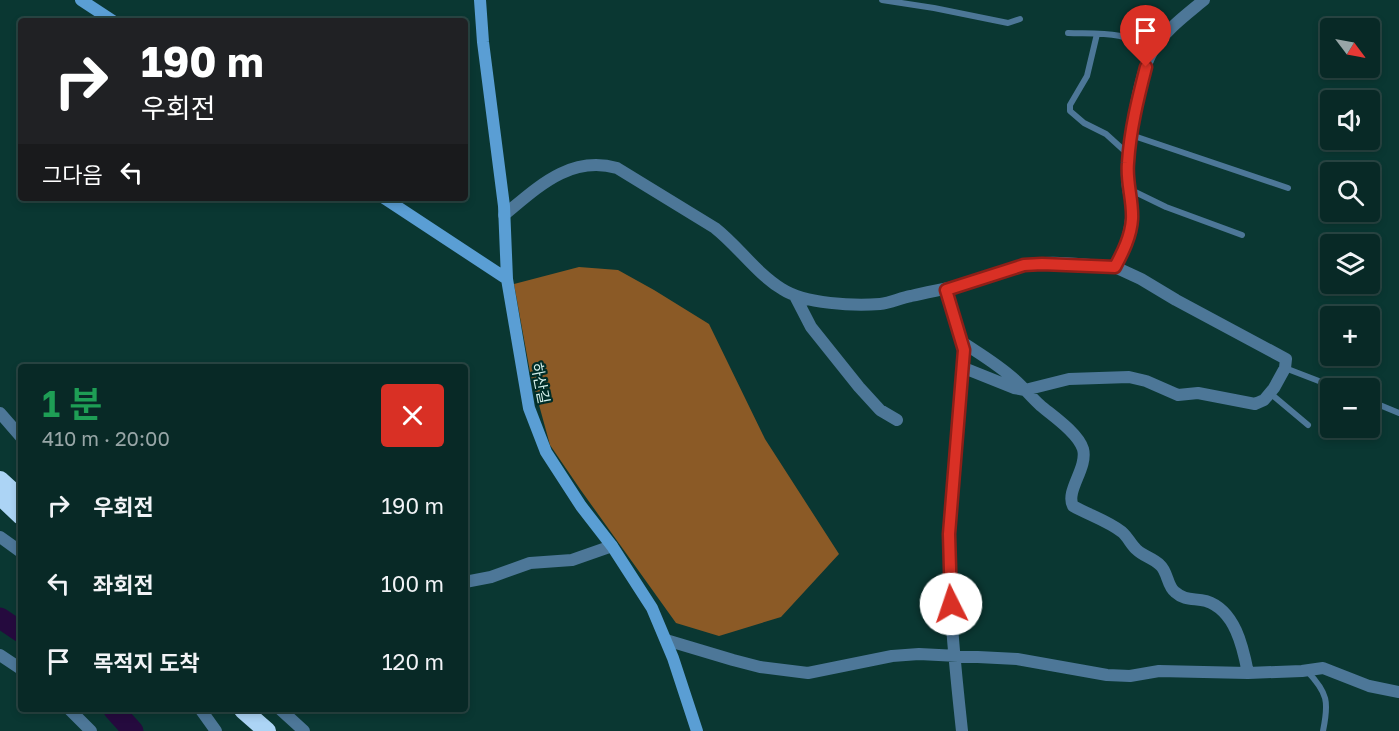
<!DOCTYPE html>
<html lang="ko">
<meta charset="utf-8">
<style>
body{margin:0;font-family:"Golos Text","Noto Sans KR",sans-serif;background:#163532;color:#f1f3f6;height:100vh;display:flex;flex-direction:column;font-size:22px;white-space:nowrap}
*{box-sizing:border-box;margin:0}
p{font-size:20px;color:#98a6a7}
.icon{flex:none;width:33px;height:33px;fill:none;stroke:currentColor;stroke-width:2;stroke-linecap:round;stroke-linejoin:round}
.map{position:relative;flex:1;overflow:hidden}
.drawer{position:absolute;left:18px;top:364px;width:450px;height:348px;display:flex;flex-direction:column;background:#082926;border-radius:6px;box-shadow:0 3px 9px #0003,0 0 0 2px #294543}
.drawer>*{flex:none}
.top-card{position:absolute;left:18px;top:18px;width:450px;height:183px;border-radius:6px;box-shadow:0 3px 9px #0003,0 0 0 2px #294543;background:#202124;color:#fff;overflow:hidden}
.needle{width:39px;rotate:122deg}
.controls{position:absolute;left:1320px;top:18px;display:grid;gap:12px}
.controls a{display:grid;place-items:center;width:60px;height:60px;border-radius:6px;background:#082926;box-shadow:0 3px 9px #0003,0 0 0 2px #294543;font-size:30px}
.pin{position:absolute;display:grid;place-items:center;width:51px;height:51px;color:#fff;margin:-62px -26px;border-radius:50% 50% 50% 0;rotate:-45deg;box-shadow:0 0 6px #0007}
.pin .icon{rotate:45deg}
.me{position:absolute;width:66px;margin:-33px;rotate:356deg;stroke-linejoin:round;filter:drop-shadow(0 0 4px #0008)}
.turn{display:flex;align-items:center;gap:21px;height:126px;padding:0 24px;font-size:27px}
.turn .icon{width:78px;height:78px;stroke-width:2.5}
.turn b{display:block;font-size:42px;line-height:51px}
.then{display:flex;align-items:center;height:57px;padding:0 24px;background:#0003;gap:12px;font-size:22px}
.round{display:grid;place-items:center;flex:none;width:63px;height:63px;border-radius:6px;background:#163532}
.headline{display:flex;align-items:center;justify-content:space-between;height:102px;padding:0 24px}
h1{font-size:36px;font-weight:600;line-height:45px;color:#1e9e55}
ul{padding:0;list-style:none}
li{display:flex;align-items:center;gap:18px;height:78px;padding:0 24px}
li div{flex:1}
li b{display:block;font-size:22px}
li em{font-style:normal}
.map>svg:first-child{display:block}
</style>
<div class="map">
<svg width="1399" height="731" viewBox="0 0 1399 731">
<rect width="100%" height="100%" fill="#0a3732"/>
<!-- forest -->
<path fill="#8b5a26" d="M579 267 618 270 654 290 709 324 765 439 839 554 781 617 719 636 676 623 580 489 550 445 530 372 514 284Z"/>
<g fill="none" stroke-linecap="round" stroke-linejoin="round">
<!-- river -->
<path stroke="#250a3e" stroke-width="21" d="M0 618 21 632
M114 710 133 731"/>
<!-- lane -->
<path stroke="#4d7798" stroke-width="6" d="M882 0 934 8 1008 23 1020 19
M1068 33C1098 34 1128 30 1151 52
M1097 34 1087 76 1070 105V111L1084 123 1106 134 1128 154
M1131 135 1288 188
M1129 189 1166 207 1242 235
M1285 368 1337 388
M1270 393 1308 425
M1370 401 1399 413
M1307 671C1328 693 1329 702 1323 731"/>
<!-- street -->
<path stroke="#4d7798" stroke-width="12" d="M504 215C538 187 570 155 617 168L715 228C739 247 756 273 782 289 805 304 854 306 880 304 891 303 900 298 911 296 932 291 952 288 973 282 990 277 1007 268 1025 265 1054 260 1086 265 1115 267 1125 247 1133 228 1131 205 1130 196 1127 187 1127 178 1126 152 1139 73 1152 52 1164 31 1186 15 1204 0
M946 290 964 349 949 534C948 599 955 666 962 731
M795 296 811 327 859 387 880 410 897 420
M964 368 1014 388 1025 390 1069 379 1129 377 1146 381 1178 395 1198 393 1255 404 1264 400 1274 388 1285 368 1286 359 1176 300 1141 279 1115 267
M0 413 21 437
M0 537 21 552
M465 582 491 577 530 563 572 560 612 546
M666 640 733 660 760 667 808 673 892 656 919 654 1017 659 1107 675 1130 676 1159 671 1248 673C1243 647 1235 610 1206 601 1194 598 1185 601 1175 592 1167 586 1168 572 1160 565 1153 558 1143 556 1137 550 1131 545 1128 537 1122 532 1108 521 1089 515 1073 506 1065 491 1088 468 1083 449 1078 433 1053 416 1041 406 1032 398 1024 388 1015 380 999 365 980 354 962 342
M0 655 21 669
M1248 673 1302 671 1323 668 1369 686 1399 692
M70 710 91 731
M201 710 216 731
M281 710 304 731"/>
<!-- secondary -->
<path stroke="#5a9ed4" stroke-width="12" d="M81 0 113 21
M480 0 483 42 504 206 507 279 529 408 546 452 581 506 612 546 652 608 673 658 697 731
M384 198 507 279"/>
<!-- highway -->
<path stroke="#acd4f5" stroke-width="18" d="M0 480 21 499
M0 496 21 516
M243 710 267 731"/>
</g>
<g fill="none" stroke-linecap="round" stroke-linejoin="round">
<defs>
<path id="route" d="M951 604 949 534 964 350 946 290 1024 265 1042 264 1115 267C1123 252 1131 236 1132 219 1133 200 1126 182 1128 163 1130 130 1138 98 1146 67"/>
</defs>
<!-- route casing -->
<use href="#route" stroke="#8d1f18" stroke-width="15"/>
<!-- route -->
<use href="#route" stroke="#d93025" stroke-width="10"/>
</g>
<g text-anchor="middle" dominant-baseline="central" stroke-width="4.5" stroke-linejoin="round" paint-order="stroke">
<!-- street labels -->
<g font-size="15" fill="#d5f1ec" stroke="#002d28">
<text transform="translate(541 383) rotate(79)">하산길</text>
</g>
</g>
</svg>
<div class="controls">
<a><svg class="needle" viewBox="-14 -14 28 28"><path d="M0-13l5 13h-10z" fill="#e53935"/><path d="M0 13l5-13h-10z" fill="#98a6a7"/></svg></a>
<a><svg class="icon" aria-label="sound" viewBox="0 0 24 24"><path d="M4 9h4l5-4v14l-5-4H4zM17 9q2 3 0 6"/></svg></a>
<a><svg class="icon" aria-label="search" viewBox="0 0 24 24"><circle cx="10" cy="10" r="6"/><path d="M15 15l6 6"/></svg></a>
<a><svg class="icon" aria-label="layers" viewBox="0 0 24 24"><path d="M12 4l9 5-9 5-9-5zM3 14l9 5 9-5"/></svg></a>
<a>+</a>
<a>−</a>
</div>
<div class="pin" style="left:1146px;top:67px;background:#d93025"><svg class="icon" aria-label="arrive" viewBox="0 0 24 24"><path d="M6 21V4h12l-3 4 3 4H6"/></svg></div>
<svg class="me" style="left:951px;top:604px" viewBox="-20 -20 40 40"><circle r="19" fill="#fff"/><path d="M0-13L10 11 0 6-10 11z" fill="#d93025"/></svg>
<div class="top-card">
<div class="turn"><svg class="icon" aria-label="right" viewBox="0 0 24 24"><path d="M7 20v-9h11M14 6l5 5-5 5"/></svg><div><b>190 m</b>우회전</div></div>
<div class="then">그다음<svg class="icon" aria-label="left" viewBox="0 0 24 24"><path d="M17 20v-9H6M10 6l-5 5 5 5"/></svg></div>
</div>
<section class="drawer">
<div class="headline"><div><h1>1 분</h1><p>410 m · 20:00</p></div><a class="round" style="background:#d93025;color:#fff"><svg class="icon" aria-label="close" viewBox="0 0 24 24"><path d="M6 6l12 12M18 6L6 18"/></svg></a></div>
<ul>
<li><svg class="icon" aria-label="right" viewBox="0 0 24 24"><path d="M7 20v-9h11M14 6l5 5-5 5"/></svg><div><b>우회전</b></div><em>190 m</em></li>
<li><svg class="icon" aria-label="left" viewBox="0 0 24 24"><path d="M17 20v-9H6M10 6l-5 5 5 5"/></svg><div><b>좌회전</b></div><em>100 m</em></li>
<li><svg class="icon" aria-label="arrive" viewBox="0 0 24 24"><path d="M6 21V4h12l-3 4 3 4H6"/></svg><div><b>목적지 도착</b></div><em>120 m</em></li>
</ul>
</section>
</div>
